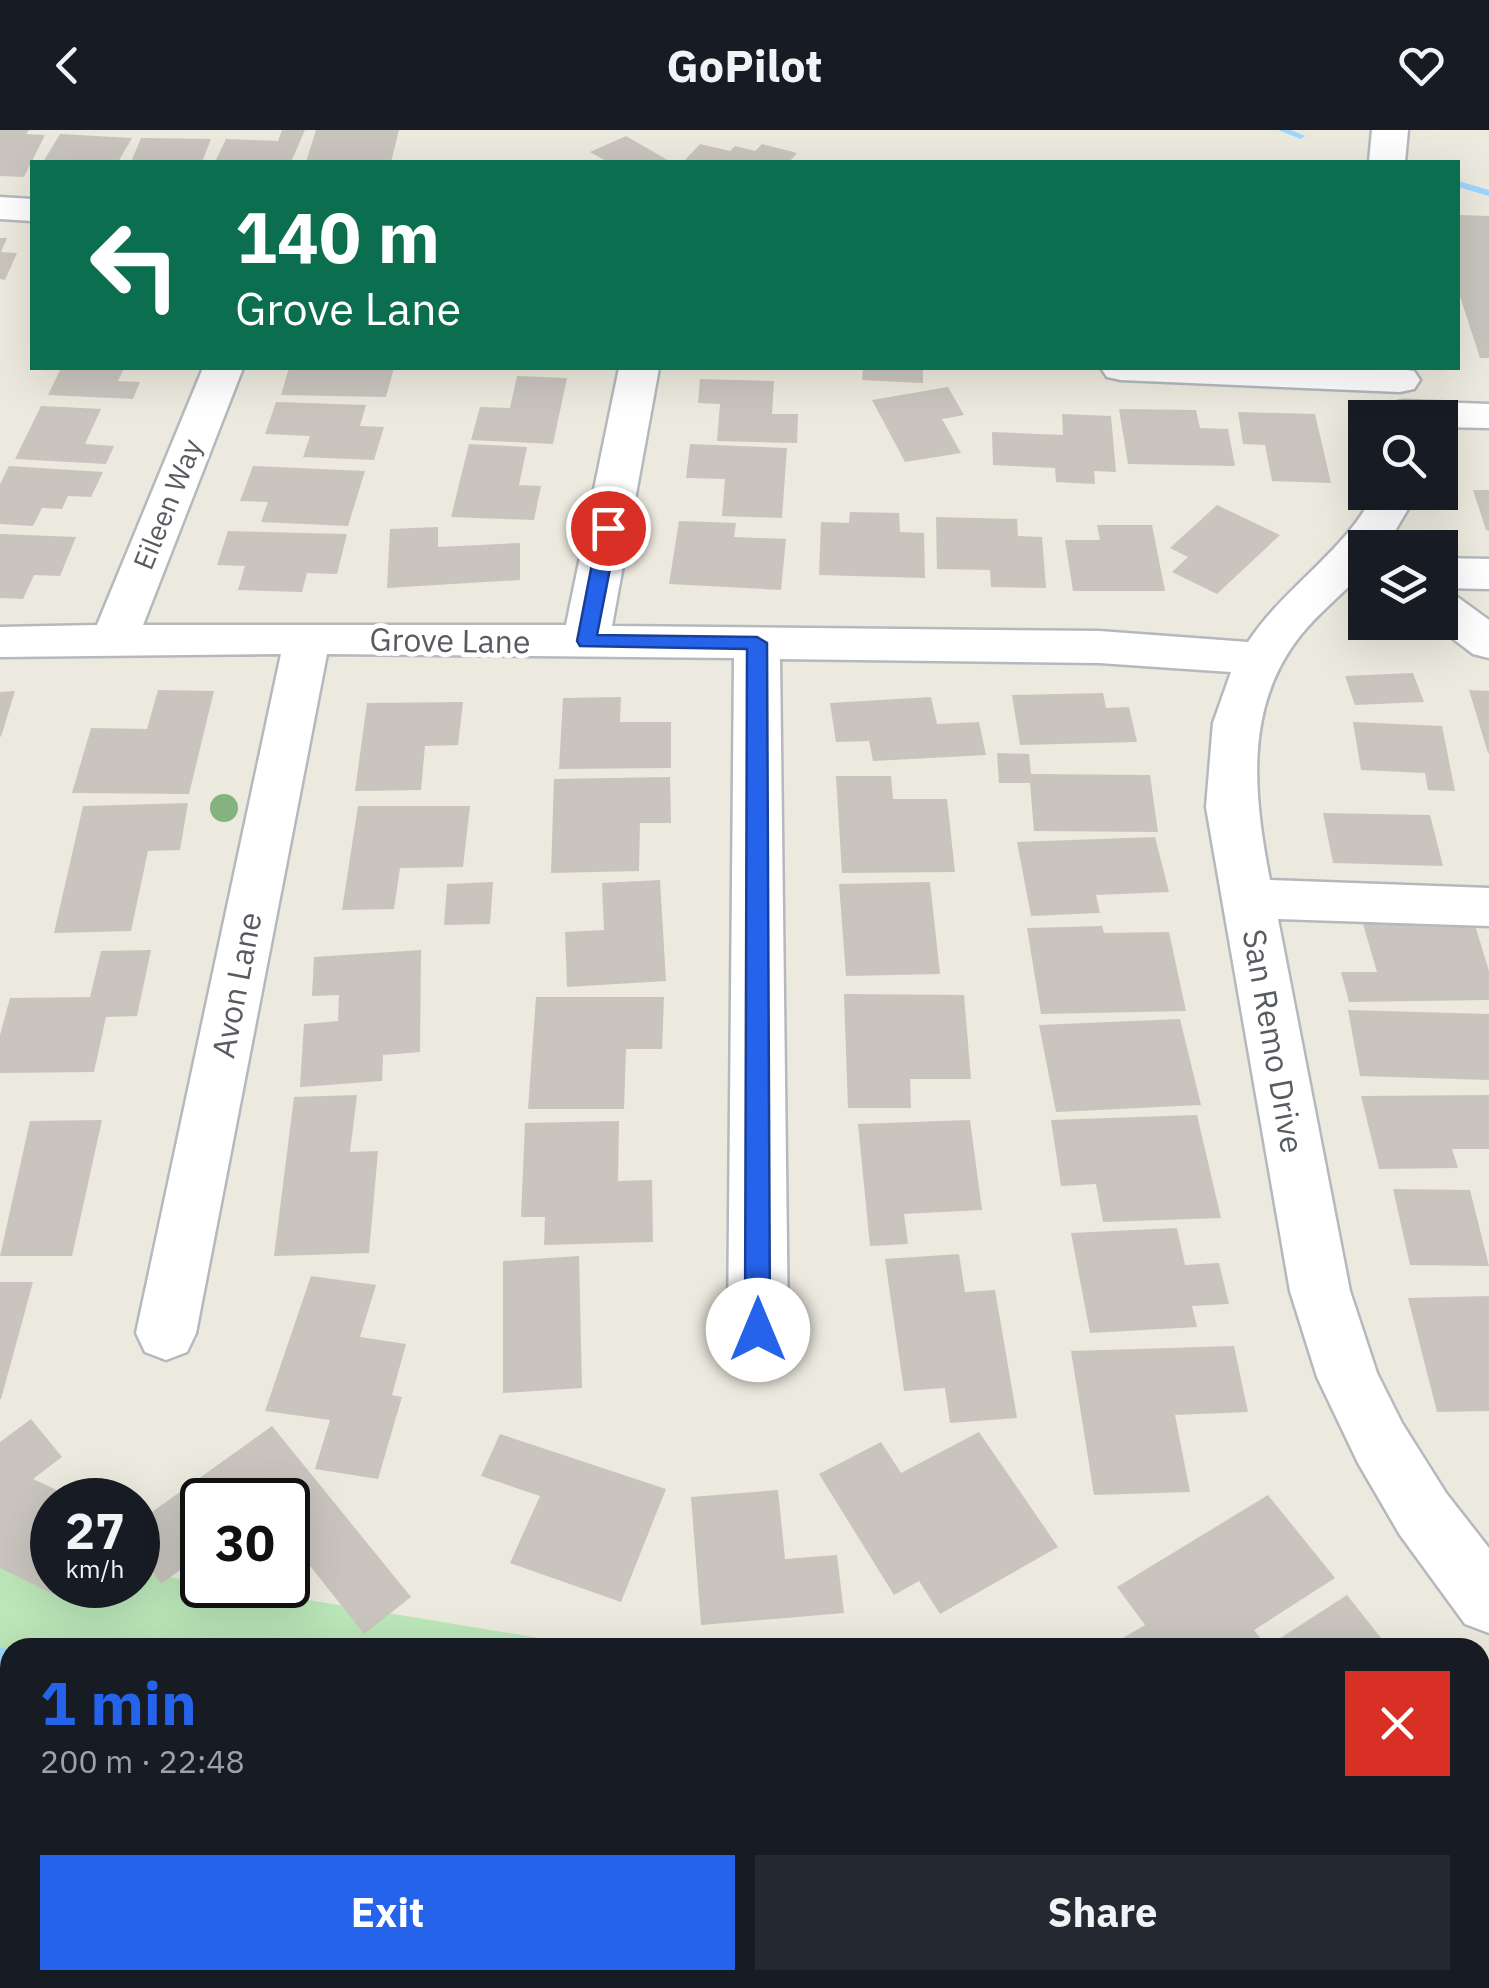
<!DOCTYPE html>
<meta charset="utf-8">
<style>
body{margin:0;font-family:"IBM Plex Sans",sans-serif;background:#242831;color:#f1f3f6;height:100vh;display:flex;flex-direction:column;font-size:38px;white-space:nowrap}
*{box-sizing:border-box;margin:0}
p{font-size:32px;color:#9ea1a6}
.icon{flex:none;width:55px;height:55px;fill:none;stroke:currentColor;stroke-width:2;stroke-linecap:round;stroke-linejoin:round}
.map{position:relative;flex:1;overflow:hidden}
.side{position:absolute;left:0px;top:1508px;width:1490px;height:352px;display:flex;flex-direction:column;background:#171b24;border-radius:30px 30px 0 0;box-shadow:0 10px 40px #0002}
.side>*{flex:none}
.banner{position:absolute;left:30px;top:30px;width:1430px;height:210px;border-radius:0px;box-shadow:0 10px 40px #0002;background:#0b6e4f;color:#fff;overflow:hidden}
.fabs{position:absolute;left:1348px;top:270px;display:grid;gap:20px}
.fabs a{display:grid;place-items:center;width:110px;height:110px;border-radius:0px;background:#171b24;box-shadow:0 10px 40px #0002;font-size:50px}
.speed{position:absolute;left:30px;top:1348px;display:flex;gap:20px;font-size:50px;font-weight:700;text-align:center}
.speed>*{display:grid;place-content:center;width:130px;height:130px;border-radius:50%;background:#171b24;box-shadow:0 10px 40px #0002;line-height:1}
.speed small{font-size:25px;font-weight:400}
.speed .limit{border:5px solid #111;border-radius:15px;background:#fff;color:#111}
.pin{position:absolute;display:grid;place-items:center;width:85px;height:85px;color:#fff;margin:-42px;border:5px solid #fff;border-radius:50%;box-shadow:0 2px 10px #0007}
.me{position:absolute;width:110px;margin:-55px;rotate:0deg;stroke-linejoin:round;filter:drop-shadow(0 0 8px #0008)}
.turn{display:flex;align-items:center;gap:35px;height:210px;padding:0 40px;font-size:45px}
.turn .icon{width:130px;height:130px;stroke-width:2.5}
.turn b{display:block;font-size:70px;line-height:85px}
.round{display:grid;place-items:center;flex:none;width:105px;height:105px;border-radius:0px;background:#242831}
.summary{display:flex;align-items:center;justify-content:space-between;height:170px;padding:0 40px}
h1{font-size:60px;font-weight:700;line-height:75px;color:#2563eb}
.action{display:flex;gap:20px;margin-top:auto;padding:20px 40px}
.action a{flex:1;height:115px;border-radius:0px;background:#2563eb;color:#fff;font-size:40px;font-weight:700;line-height:115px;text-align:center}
.action a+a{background:#242831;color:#f1f3f6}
header{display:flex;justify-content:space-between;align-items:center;height:130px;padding:0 40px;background:#171b24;font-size:45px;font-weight:700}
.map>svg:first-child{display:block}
</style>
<header><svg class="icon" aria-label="back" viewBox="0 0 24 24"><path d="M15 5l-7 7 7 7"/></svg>GoPilot<svg class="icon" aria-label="heart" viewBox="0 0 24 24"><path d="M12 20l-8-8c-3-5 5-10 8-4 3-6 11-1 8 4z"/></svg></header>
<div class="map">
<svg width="1489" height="1858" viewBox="0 0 1489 1858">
<rect width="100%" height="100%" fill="#ece9de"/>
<!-- green -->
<path fill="#bbe6b9" d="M0 1419 52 1428V1455H138V1442L594 1517 10 1518V1693H0Z
M1480 1646 1489 1647V1857L1417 1850H1480Z"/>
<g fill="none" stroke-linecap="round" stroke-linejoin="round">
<!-- stream -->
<path fill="#9cd7ff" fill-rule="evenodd" d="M1278 0H1291L1305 6 1301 9Z
M1458 51 1489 60V66L1458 57Z
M0 1518 10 1519V1535L0 1534Z
M1480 1728H1489V1746H1480Z"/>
</g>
<!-- building -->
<path fill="#c9c5be" d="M0 0H29L26 4 45 5 24 47 0 46Z
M282 0H305L291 32H215L226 9 278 11Z
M316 0H399L391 32H306Z
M60 4 132 8 118 32H43Z
M626 6 671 32H608L590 22Z
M141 8 211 9 202 32H131Z
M700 14 730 21 735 16 755 21 762 14 797 23 789 32H683Z
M1458 85 1489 86V228H1480L1458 160Z
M0 108H7L1 122 17 123 5 150 0 149Z
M61 238H124L118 251 140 252 133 269 48 265Z
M289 238H394L386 267 281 265Z
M863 238H923V253L862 250Z
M517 246 567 248 553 314 471 310 480 277 510 278Z
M700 249 774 251 772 284H798L797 313 717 311 720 274 698 273Z
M948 257 964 285 942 289 961 323 905 332 872 270Z
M276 272 366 275 360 296 384 297 374 330 303 327 310 306 265 304Z
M41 276 101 279 85 314 114 316 106 334 15 329Z
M1119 279 1196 280 1200 298 1228 299 1235 336 1128 334Z
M1238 282 1315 284 1331 353 1272 351 1265 315 1243 314Z
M1062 284 1111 286 1116 342 1094 341 1095 354 1056 352 1055 338 993 335 992 302 1063 305Z
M469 314 527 317 519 355 541 356 534 390 451 387Z
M690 314 787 318 782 388 722 386 725 349 686 348Z
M9 336 103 342 91 367 68 366 62 379 42 378 33 396 0 394V354Z
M253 336 365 341 348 396 261 392 268 372 240 371Z
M1473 360H1489V401L1486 400Z
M1217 375 1280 405 1217 464 1172 442 1188 427 1170 418Z
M850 382 899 383 900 402 924 403 925 448 819 445 821 392 849 393Z
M936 387 1017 389 1018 406 1042 407 1046 458 991 457 990 440 937 439Z
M679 391 736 393 734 407 786 409 781 460 669 454Z
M1097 395H1152L1165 461H1073L1065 410H1100Z
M438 397V417L520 413V450L387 458 390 399Z
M228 401 347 404 337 444 307 443 302 462 238 460 245 436 217 435Z
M0 404 76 407 60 446 34 445 23 469 0 468Z
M1413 543 1424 572 1355 575 1345 546Z
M158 560 214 561 189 664 72 663 91 598 147 599Z
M1469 560 1489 561V623H1488Z
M15 561 1 607 0 606V562Z
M1103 563 1106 578 1129 577 1137 612 1020 615 1012 565Z
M621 567 620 592H671V638L559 639 563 568Z
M931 567 937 594 979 592 986 625 873 631 869 611 836 612 830 573Z
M463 572 458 615 425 616 421 660 355 661 367 573Z
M1353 592 1442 596 1455 661 1428 660 1425 643 1361 640Z
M997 623 1029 624 1031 644 1150 645 1158 702 1034 701 1030 653H999Z
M836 646H891L893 669H947L955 742 842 743Z
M670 647 671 693H640L639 741 551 743 554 649Z
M188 673 180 720 148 721 131 801 54 803 83 676Z
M358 676H470L463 737 400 738 394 779 342 780Z
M1323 683 1430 685 1443 736 1333 733Z
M1155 707 1169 762 1096 765 1100 783 1031 786 1017 712Z
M660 750 666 851 567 857 565 802 604 800 602 753Z
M493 752 490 794 444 795 447 754Z
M930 752 940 844 846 846 839 754Z
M1474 792 1489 841V870L1349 872 1341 842H1377L1363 794Z
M1102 796 1104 803 1169 802 1186 881 1041 884 1027 798Z
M151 820 137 886 106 887 94 942 0 943V905L10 868 90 867 101 821Z
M421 820 420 922 383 925 382 951 300 957 304 894 338 891 339 865 312 866 314 827Z
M844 864 964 865 971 949H910L911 978H848Z
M536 867H664L662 919H626L624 979H528Z
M1348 880 1489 884V950L1360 946Z
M1180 889 1201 975 1056 982 1039 895Z
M357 965 350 1022 378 1021 369 1123 274 1126 294 967Z
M1489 965V1019H1452L1458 1038 1379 1039 1361 966Z
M1197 985 1221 1088 1103 1092 1096 1054 1061 1056 1051 990Z
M102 990 72 1126H0L30 991Z
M970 990 982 1080 904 1084 908 1114 870 1116 858 994Z
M619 991 618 1051 652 1050 653 1112 544 1115 545 1087H521L525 993Z
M1393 1059 1470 1060 1489 1136 1410 1135Z
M1177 1098 1185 1135 1219 1133 1229 1174 1192 1176 1197 1197 1090 1203 1071 1103Z
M959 1124 965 1162 995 1160 1017 1288 950 1293 945 1258 904 1261 885 1129Z
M579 1126 582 1258 503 1263V1131Z
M311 1146 376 1155 360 1207 406 1214 392 1265 402 1267 378 1349 315 1339 330 1290 265 1281Z
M0 1152H33L1 1269H0Z
M1489 1166V1281L1437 1282 1408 1168Z
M1234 1216 1248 1282 1175 1285 1190 1362 1094 1365 1071 1221Z
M31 1289 62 1327 33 1349 78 1370H52V1455H62L55 1465 0 1438V1312Z
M272 1296 411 1467 364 1504 288 1408V1370H202V1424L161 1454 138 1422V1392Z
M979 1302 1058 1417 940 1484 919 1451 894 1465 819 1344 881 1312 901 1343Z
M500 1304 666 1359 621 1472 510 1433 540 1366 481 1346Z
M778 1360 785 1429 837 1425 844 1483 701 1495 691 1367Z
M1268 1365 1335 1448 1254 1500 1260 1508 1245 1518H1123L1118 1511 1145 1495 1117 1457Z
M1347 1465 1389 1518H1265Z
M8 1706 10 1847 0 1848V1757Z
M93 1850H150L149 1858H92Z
M198 1850H243L240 1858H196Z
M262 1850H332L330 1858H260Z
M387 1850H451L446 1858H382Z
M491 1850H563L558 1858H486Z
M658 1850H724V1858H658Z
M764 1850H835L832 1858H761Z"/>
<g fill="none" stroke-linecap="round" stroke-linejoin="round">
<defs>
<path id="minor" d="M1372 0H1408L1405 32H1369Z
M0 67 32 69V91L0 89Z
M203 238H243L143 495H566L619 238H659L612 496 1099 501 1248 512C1285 456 1345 422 1375 362H1418L1385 418H1365V440C1344 463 1319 482 1300 506 1243 578 1254 667 1270 750L1489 758V796L1278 789 1350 1161 1377 1243 1402 1293 1446 1363 1489 1418V1503L1465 1494 1400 1405 1358 1333 1317 1247 1290 1161 1206 677 1213 593 1231 542 1099 533 780 529 788 1200 779 1219 758 1227 737 1219 728 1200 734 528 327 524 196 1203 187 1222 166 1230 145 1222 136 1203 281 524 0 527V497L97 495Z
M1101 238H1393L1414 241 1420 250 1414 259 1400 262 1121 250 1107 247Z
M1403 271 1489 274V298L1440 297V288H1385L1382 283 1388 274Z
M1440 428 1489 429V459L1440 458Z
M1440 462 1456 466 1489 490V528L1473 524 1431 492H1440Z"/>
</defs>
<!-- minor casing -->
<use href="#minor" stroke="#b5b8bd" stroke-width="5"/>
<!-- minor -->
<use href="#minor" fill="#fff" fill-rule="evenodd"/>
</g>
<!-- trees -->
<circle fill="#85b37f" cx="224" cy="678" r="14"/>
<!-- route -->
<path fill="#2563eb" stroke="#184099" stroke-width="2.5" d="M608 392 618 398 597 505 757 507 767 513 770 1200 767 1208 758 1211 749 1208 745 1200 747 519 580 516 577 511 599 398Z"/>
<g text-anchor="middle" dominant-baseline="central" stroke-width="10" stroke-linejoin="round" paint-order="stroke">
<!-- far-street labels -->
<g font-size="28" fill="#585c61" stroke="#fff">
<text transform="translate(167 374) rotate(-68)">Eileen Way</text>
</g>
<!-- street labels -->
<g font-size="32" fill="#585c61" stroke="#fff">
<text transform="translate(450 510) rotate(1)">Grove Lane</text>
<text transform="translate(236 855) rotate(-79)">Avon Lane</text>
<text transform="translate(1274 911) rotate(80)">San Remo Drive</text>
</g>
</g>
</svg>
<div class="fabs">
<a><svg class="icon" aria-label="search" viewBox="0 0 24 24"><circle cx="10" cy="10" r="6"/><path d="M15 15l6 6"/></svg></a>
<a><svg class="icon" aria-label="layers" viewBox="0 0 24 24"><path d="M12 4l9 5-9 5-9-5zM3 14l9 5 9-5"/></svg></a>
</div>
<div class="speed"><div>27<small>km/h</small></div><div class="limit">30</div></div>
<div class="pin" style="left:608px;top:398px;background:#d93025"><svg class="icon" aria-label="arrive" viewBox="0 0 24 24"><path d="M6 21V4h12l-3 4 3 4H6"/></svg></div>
<svg class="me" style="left:758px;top:1200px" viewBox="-20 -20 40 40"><circle r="19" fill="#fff"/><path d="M0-13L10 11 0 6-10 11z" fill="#2563eb"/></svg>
<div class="banner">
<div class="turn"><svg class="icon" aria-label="left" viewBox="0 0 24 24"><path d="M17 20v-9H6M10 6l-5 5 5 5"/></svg><div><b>140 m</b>Grove Lane</div></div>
</div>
<section class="side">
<div class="summary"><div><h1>1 min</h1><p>200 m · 22:48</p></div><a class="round" style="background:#d93025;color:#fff"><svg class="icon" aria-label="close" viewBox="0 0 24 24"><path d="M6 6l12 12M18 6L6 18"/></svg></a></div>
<div class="action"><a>Exit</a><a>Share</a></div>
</section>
</div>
